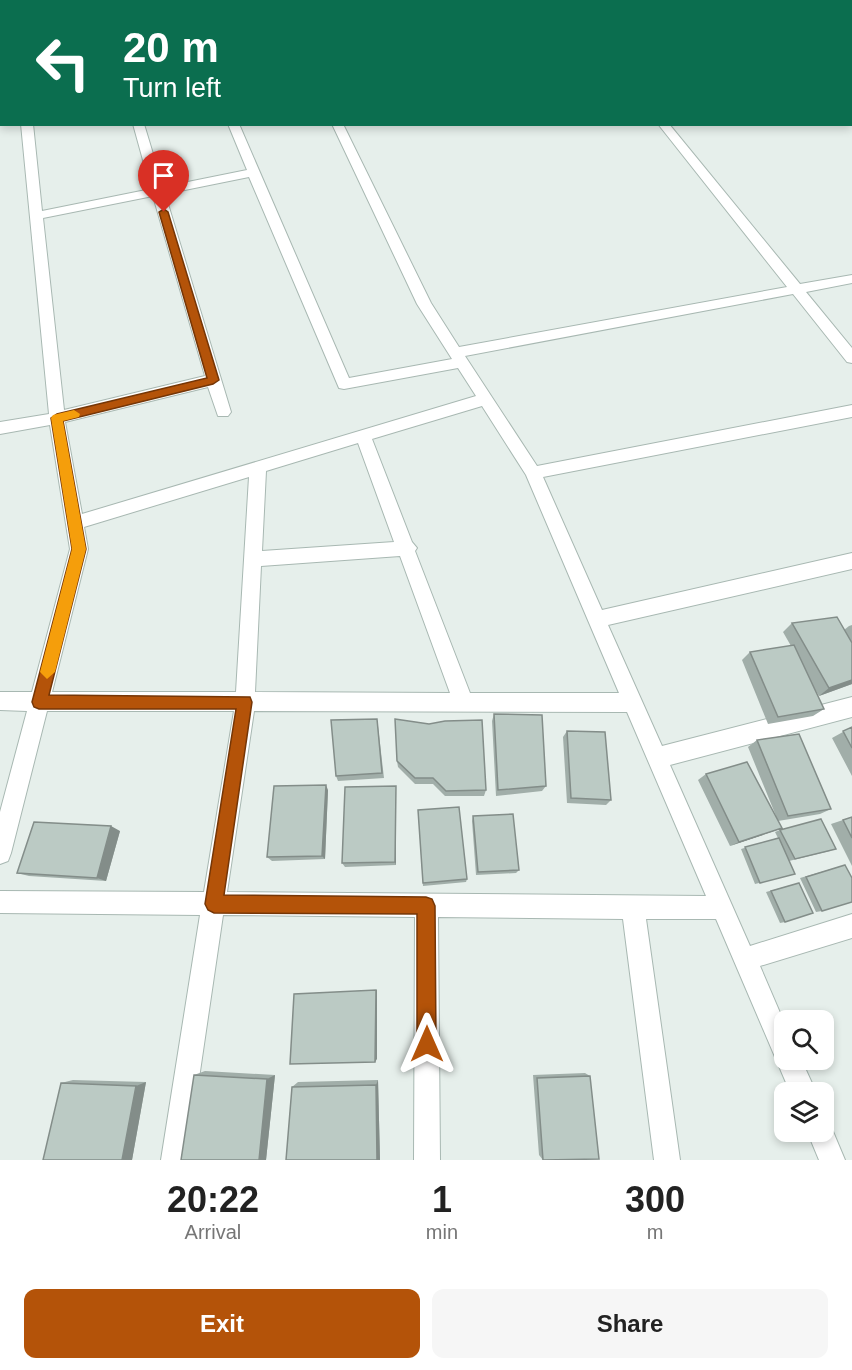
<!DOCTYPE html>
<style>
body{margin:0;font-family:Arial,sans-serif;background:#f6f6f6;color:#222;height:100vh;display:flex;flex-direction:column;font-size:22px;white-space:nowrap}
*{box-sizing:border-box;margin:0}
p{font-size:20px;color:#767676}
.icon{flex:none;width:33px;height:33px;fill:none;stroke:currentColor;stroke-width:2;stroke-linecap:round;stroke-linejoin:round}
.map{position:relative;height:1160px;overflow:hidden}
.panel{display:flex;flex-direction:column;background:#fff;flex:1}
.panel>*{flex:none}
.guide{position:absolute;left:0px;top:0px;width:852px;height:126px;box-shadow:0 3px 9px #0003;background:#0b6e4f;color:#fff;overflow:hidden}
.fabs{position:absolute;left:774px;top:1010px;display:grid;gap:12px}
.fabs a{display:grid;place-items:center;width:60px;height:60px;border-radius:12px;background:#fff;box-shadow:0 3px 9px #0003;font-size:30px}
.pin{position:absolute;display:grid;place-items:center;width:51px;height:51px;color:#fff;margin:-62px -26px;border-radius:50% 50% 50% 0;rotate:-45deg;box-shadow:0 0 6px #0007}
.pin .icon{rotate:45deg}
.me{position:absolute;width:66px;margin:-33px;rotate:0deg;stroke-linejoin:round;filter:drop-shadow(0 0 4px #0008)}
.turn{display:flex;align-items:center;gap:21px;height:126px;padding:0 24px;font-size:27px}
.turn .icon{width:78px;height:78px;stroke-width:2.5}
.turn b{display:block;font-size:42px;line-height:51px}
.eta{display:flex;justify-content:space-evenly;align-items:center;height:102px;text-align:center}
.eta b{font-size:36px;font-weight:800;line-height:42px}
.action{display:flex;gap:12px;margin-top:auto;padding:12px 24px}
.action a{flex:1;height:69px;border-radius:12px;background:#b45309;color:#fff;font-size:24px;font-weight:800;line-height:69px;text-align:center}
.action a+a{background:#f6f6f6;color:#222}
.map>svg:first-child{display:block}
</style>
<div class="map">
<svg width="852" height="1160" viewBox="0 0 852 1160">
<rect width="100%" height="100%" fill="#e6efeb"/>
<g fill="none" stroke-linecap="round" stroke-linejoin="round">
<defs>
<path id="minor" d="M20 0H30V2H20Z
M104 0H114V2H104Z
M181 0H191V2H181Z
M288 0H298V2H288Z
M418 0H428V2H418Z
M504 0H514V2H505Z
M590 0H612L589 2Z
M827 0H837L838 2H828Z
M850 11 852 12V18H850Z
M0 21H2V27H0Z
M0 78H2V84H0Z
M21 124H33L42 211 151 189 133 124H144L163 187 247 170 228 124H239L349 378 452 359 417 304 332 124H343L431 303 459 347 787 287 658 124H669L800 284 852 275V283L806 292 852 348V363L847 362 793 294 465 356 537 466 852 405V417L543 477 602 610 852 553V569L608 625 662 746 852 697V717L670 765 750 946 852 914V938L760 966 784 1022V1059H801L816 1092H790L716 919H646L680 1160H654L623 919 438 917 440 1160H414L415 917 223 915 187 1160H161L200 915 0 913V891L204 892 234 711H47L11 853 8 861 0 864V812L27 711 0 710V692H32L70 549 50 425 0 434V422L49 414ZM249 177 339 388 344 389 458 368 476 396 82 514 65 422 208 387 218 416H228L231 412 165 194ZM153 196 205 376 64 410 43 218ZM482 406 526 475 619 693H470L415 551 417 548 412 542 372 439ZM358 443 394 542 262 551 266 471ZM249 477 236 692H52L88 549 84 527ZM400 556 450 693 255 692 261 566ZM254 711 627 712 706 896 227 892Z
M824 1119 829 1122 845 1160H819L807 1131H824Z"/>
</defs>
<!-- minor casing -->
<use href="#minor" stroke="#a8b8b2" stroke-width="2"/>
<!-- minor -->
<use href="#minor" fill="#fff" fill-rule="evenodd"/>
</g>
<!-- wall -->
<path fill="#a1aea9" d="M792 623 844 630 849 626 852 625V684L819 696 814 688 824 709 813 716 768 724 742 660 750 652 791 646 783 632Z
M494 714 546 786 542 791 496 796 492 721Z
M378 726 384 778 338 781 336 776Z
M852 727V776L832 738Z
M567 731 611 800 606 805 567 803 563 737Z
M757 740 831 809 820 814 778 821 782 828 771 832 730 846 698 780 706 774 776 816 748 747Z
M397 761 486 790 484 796H445L433 784H415L398 767Z
M328 790 325 859 272 861 267 857Z
M396 791V865L345 867 342 863Z
M418 810 467 879 466 882 423 886Z
M473 816 519 870 516 873 476 875 472 821Z
M852 817V866L831 824Z
M780 830 830 851 789 861 795 874 755 884 741 849 778 838 775 832Z
M120 831 106 881 29 876 17 873Z
M845 865 822 911 816 912 800 878Z
M799 883 785 922 780 923 766 892Z
M205 1071 275 1075 266 1160 194 1075Z
M585 1073 590 1076 543 1160 539 1155 533 1075Z
M73 1080 146 1082 132 1160 61 1083Z
M378 1080 380 1160H286L292 1087 298 1082Z"/>
<!-- shaded-wall -->
<path fill="#838d89" d="M852 680V684L819 696 829 688Z
M326 785 328 790 325 859 322 856Z
M396 786V865L395 862Z
M111 826 120 831 106 881 97 878Z
M782 828 771 832 730 846 739 842Z
M376 990H377V1059L375 1062Z
M275 1075 266 1160H259L267 1079Z
M378 1080 380 1160H377L376 1085Z
M146 1082 132 1160H122L136 1086Z"/>
<!-- building -->
<path fill="#bbcac4" stroke="#838d89" stroke-width="1.5" d="M837 617 852 643V680L829 688 792 623Z
M794 645 824 709 778 717 750 652Z
M494 714 542 715 546 786 498 790Z
M377 719 382 773 336 776 331 720Z
M395 719 429 724 445 721 482 720 486 790 446 791 433 778H415L397 761Z
M852 727V748L843 731Z
M567 731 605 732 611 800 571 798Z
M799 734 831 809 788 816 757 740Z
M747 762 782 828 739 842 706 774Z
M326 785 322 856 267 857 274 786Z
M396 786 395 862 342 863 345 787Z
M459 807 467 879 423 883 418 810Z
M513 814 519 870 478 872 473 816Z
M852 817V838L843 820Z
M821 819 836 849 795 859 780 830Z
M34 822 111 826 97 878 17 873Z
M779 838 795 874 760 883 745 847Z
M845 865 852 878V902L822 911 806 877Z
M799 883 813 913 785 922 771 891Z
M376 990 375 1062 290 1064 294 994Z
M194 1075 267 1079 259 1160H181Z
M590 1076 599 1159 543 1160 537 1078Z
M61 1083 136 1086 122 1160H43Z
M376 1085 377 1160H286L292 1087Z"/>
<!-- route -->
<path fill="#b45309" stroke="#753606" stroke-width="1.5" d="M164 209 168 212 219 380 213 384 63 421 86 549 49 695 250 697 252 702 224 895 426 897 432 899 435 906 436 1044 433 1051 427 1054 420 1051 417 1044V914L214 913 208 910 205 904 236 709H39L34 707 32 702 72 549 51 418 57 414 207 378 159 212Z"/>
<!-- slow -->
<path fill="#f59e0b" d="M74 410 80 414 79 417 63 421 86 549 55 672 47 679 40 672 72 549 51 418 53 415Z"/>
</svg>
<div class="fabs">
<a><svg class="icon" aria-label="search" viewBox="0 0 24 24"><circle cx="10" cy="10" r="6"/><path d="M15 15l6 6"/></svg></a>
<a><svg class="icon" aria-label="layers" viewBox="0 0 24 24"><path d="M12 4l9 5-9 5-9-5zM3 14l9 5 9-5"/></svg></a>
</div>
<div class="pin" style="left:164px;top:212px;background:#d93025"><svg class="icon" aria-label="arrive" viewBox="0 0 24 24"><path d="M6 21V4h12l-3 4 3 4H6"/></svg></div>
<svg class="me" style="left:427px;top:1044px" viewBox="-20 -20 40 40"><path d="M0-17L14 15 0 8-14 15z" fill="#b45309" stroke="#fff" stroke-width="4"/></svg>
<div class="guide">
<div class="turn"><svg class="icon" aria-label="left" viewBox="0 0 24 24"><path d="M17 20v-9H6M10 6l-5 5 5 5"/></svg><div><b>20 m</b>Turn left</div></div>
</div>
</div>
<section class="panel">
<div class="eta">
<div><b>20:22</b><p>Arrival</p></div>
<div><b>1</b><p>min</p></div>
<div><b>300</b><p>m</p></div>
</div>
<div class="action"><a>Exit</a><a>Share</a></div>
</section>
